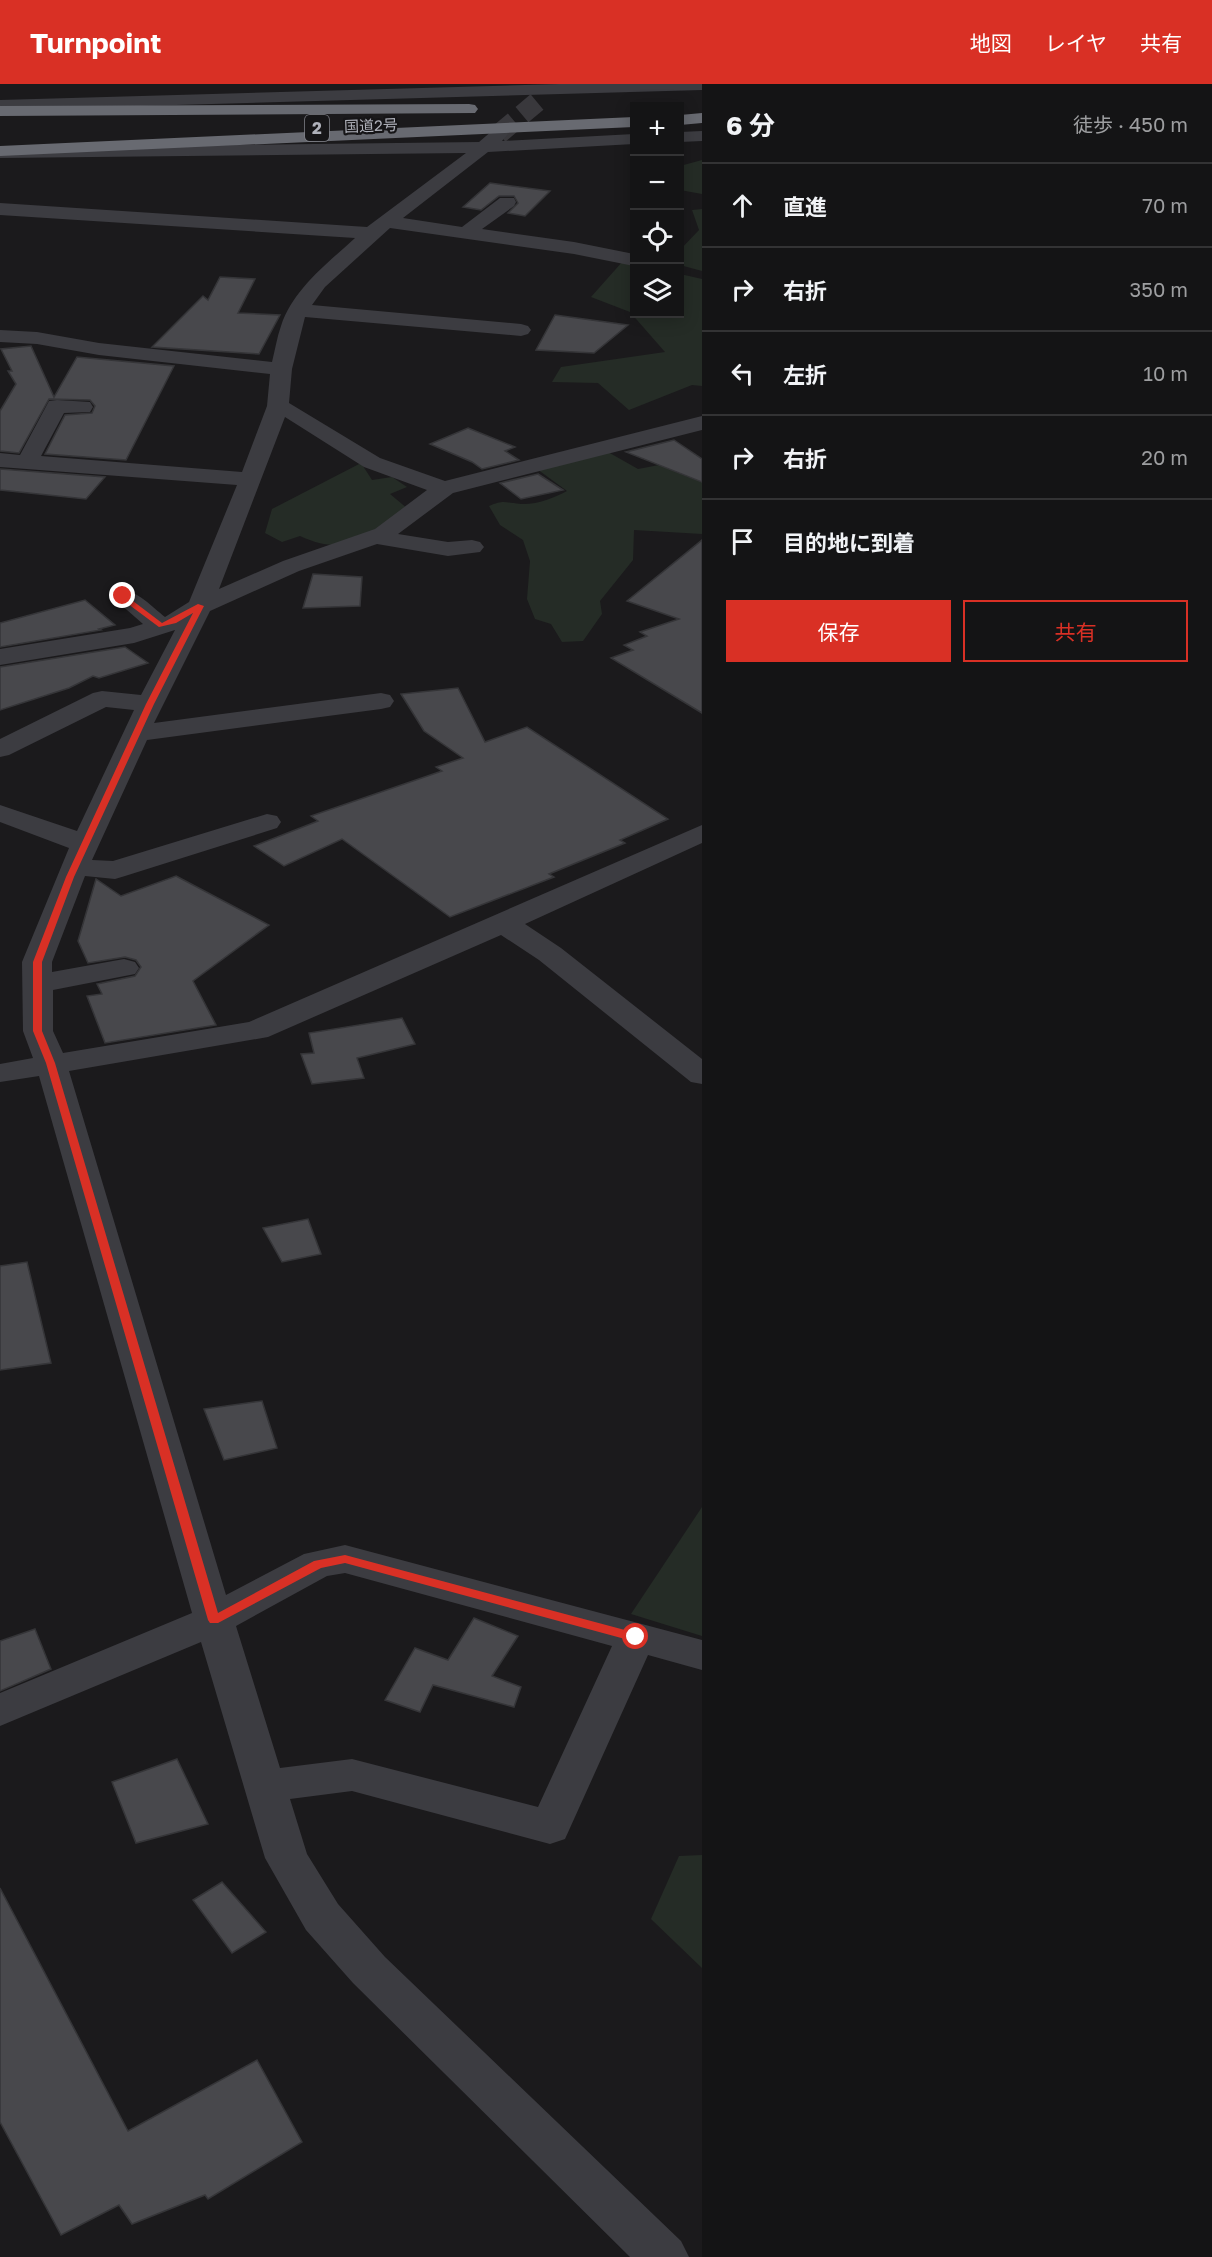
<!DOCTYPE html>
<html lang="ja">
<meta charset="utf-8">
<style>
:root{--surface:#141415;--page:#1d1d1e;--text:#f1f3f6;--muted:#9d9ea0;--line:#333334;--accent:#d93025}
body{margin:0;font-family:"Golos Text","Noto Sans JP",sans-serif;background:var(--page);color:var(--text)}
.controls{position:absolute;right:18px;top:18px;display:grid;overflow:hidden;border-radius:0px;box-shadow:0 3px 15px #0003}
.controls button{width:54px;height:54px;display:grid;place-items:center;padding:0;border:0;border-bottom:2px solid var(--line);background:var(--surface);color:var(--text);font:30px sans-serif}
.stop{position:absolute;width:18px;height:18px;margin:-14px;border:4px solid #d93025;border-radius:50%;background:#fff}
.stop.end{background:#d93025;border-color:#fff;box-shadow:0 2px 6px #0008}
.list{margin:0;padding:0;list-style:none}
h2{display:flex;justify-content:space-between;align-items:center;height:78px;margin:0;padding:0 24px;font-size:26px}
h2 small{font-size:20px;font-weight:400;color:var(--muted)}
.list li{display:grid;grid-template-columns:39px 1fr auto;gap:18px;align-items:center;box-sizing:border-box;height:84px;padding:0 24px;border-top:2px solid var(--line)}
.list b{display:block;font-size:22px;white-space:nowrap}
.list em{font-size:20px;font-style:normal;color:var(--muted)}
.actions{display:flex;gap:12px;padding:18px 24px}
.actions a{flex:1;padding:14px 0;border:2px solid var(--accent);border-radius:0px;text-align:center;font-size:21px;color:var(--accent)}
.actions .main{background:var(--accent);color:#fff}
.icon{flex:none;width:33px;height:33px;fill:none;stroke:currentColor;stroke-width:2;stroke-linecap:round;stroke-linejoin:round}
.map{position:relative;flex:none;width:702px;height:2173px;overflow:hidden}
header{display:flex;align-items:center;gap:36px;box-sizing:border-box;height:84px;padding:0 30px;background:var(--accent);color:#fff}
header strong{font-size:28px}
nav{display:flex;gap:33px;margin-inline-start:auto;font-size:21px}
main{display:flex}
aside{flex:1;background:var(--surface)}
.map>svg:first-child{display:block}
.green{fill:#252c26}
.building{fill:#48484c;stroke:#353538;stroke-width:1.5}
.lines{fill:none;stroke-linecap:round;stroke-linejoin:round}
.minor-tunnel{stroke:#39383c;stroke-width:20;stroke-dasharray:20 10;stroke-linecap:butt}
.minor{fill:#3c3c41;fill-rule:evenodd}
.highway{fill:#686a71;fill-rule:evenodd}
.route{fill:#d93025}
.labels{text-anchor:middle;stroke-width:4.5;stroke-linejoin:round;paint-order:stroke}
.far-street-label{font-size:15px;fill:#afb1ba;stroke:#161517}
.shield{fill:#161517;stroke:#818289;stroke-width:1.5}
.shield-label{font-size:16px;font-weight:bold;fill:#afb1ba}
</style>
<header>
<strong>Turnpoint</strong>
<nav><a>地図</a><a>レイヤ</a><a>共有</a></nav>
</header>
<main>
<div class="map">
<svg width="702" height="2173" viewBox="0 0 702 2173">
<rect width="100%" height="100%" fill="#1b1a1c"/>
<!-- green -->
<g class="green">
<polygon points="702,76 702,110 680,106 680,82"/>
<polygon points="702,125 702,187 680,181 680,166 699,146 692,126"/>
<polygon points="623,177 634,180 634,230 680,230 680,190 702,195 702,302 692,301 629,326 598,299 552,298 561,283 665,268 630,228 591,213"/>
<path d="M608 368 638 385 659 381 691 394 702 391V450L634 446 633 476 600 517 602 530 583 557 562 558 551 540 535 535 527 515 530 477 523 456 500 441 489 422C505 415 505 419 521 420 536 421 554 414 567 407L537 385Z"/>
<path d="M361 379 372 396 392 393 407 403 390 410 408 425C373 455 345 473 300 452L282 458 265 449 272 425Z"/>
<polygon points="702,1423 702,1552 631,1530"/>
<polygon points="702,1771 702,1884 651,1835 679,1772"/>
</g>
<!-- building -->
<g class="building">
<polygon points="490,99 550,107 525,132 508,129 518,119 514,112 499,112 481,126 463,123"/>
<polygon points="220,193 255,195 238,229 280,231 259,270 152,263 203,212 208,216"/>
<polygon points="555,231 628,241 594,269 536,266"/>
<polygon points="31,262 54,313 77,273 174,282 126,376 45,370 65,331 92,329 95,322 90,316 49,315 19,369 0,367 0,327 16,300 8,287 12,287 1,265"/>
<polygon points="468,344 515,363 505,367 519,376 482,385 472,378 430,360"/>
<polygon points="674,356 702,375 702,398 626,368"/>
<polygon points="0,385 105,393 86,415 0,406"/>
<polygon points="538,390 563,406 521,415 500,399"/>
<polygon points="702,456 702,629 611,574 633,566 624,561 647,552 640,548 679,535 627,517"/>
<polygon points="313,490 362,493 360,522 303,524"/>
<polygon points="85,516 115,541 99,545 101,546 0,563 0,539"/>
<polygon points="125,563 148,579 99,594 93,592 69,604 0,626 0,583"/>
<polygon points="458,604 485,658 527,643 668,735 620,756 625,759 549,790 554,793 450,833 342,755 284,782 254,762 318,737 311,732 442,687 436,683 463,674 424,647 401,610"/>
<polygon points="176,792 269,841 193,897 216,941 105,959 87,912 102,910 97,900 135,892 141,883 136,876 125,873 88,879 78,857 96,795 121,812"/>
<polygon points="402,934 415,960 357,974 364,994 312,1000 301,970 314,969 309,949"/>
<polygon points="308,1135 321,1170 282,1178 263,1144"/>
<polygon points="27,1178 51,1279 0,1286 0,1182"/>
<polygon points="262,1317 277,1364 224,1376 204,1325"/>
<polygon points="474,1534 518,1552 492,1592 521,1603 514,1623 433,1601 420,1628 385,1616 415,1564 448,1576"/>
<polygon points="35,1545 51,1585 0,1607 0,1557"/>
<polygon points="177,1675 208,1740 136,1759 112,1698"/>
<polygon points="222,1798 266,1848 232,1869 193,1816"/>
<polygon points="0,1804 128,2047 257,1976 302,2058 208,2115 205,2111 132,2140 119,2121 61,2151 0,2038"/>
</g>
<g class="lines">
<!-- minor-tunnel -->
<polyline class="minor-tunnel" points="499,50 537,18"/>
<!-- minor -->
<g class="minor">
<polygon points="559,0 702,0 702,6 0,26 0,16"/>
<path d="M499 45 505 46 508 50 502 57 634 50V60L488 68 403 134 462 143 500 114H514L516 118 514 122 482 145 574 158 634 170V182L574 170 390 144 325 203 312 221 521 240 528 242 531 246 528 250 521 252 305 233 292 285 289 319 380 374 445 397 702 332V346L453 409 398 450 448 458 472 456 480 458 484 463 480 468 448 472 377 460 299 487 210 527 154 639 381 609 390 611 394 617 390 623 381 625 147 656 92 776 113 777 267 730 277 732 281 738 277 744 125 792 115 795 85 792 52 878V888L124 875 135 878 139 884 135 890 53 906V947L63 969 249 938 702 741V759L525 840 561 864 702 975V1000L691 998 539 876 501 851 268 953 69 987 226 1511 304 1470 345 1461 702 1556V1586L648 1571 565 1755 550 1760 352 1707 290 1715 307 1770 338 1820 385 1873 681 2157 689 2173H630L353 1899 306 1846 265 1774 201 1558 0 1642V1609L192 1529 39 992 0 998V980L33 974 23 947 22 878 69 764 0 738V721L77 747 134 626 106 623 9 671 0 673V655L93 609 102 607 141 611 175 546 134 559 0 581V565L130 544 143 540 111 512 114 507C134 502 150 521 165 533L189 518 237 401 0 383V369L20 371 49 317 57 316 90 318 93 323 90 328 64 329 41 372 242 388 267 322 270 290 99 271 37 260 0 258V246L37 248 99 259 272 278C275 266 277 253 281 242 293 205 328 179 355 154L0 131V119L367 143 466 69 0 74V64L479 58 493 46ZM285 333 364 383 427 406 375 445 283 477 219 505ZM345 1489 612 1562 538 1723 352 1675 280 1684 236 1542 327 1492Z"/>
<polygon points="702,47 702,57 680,58 680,48"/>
</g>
<!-- highway -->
<g class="highway">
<polygon points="469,20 475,21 478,25 475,29 0,32 0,22"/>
<polygon points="702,29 702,39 680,41 680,31"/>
<polygon points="634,33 634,43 0,72 0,62"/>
</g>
</g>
<!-- route -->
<polygon class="route" points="120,511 125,511 162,539 198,520 204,522 154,620 74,793 42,878 42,947 55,979 218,1529 314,1477 345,1471 636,1549 640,1550 640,1556 636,1558 345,1479 321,1484 218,1539 210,1539 208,1536 46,979 33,947 33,878 66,793 146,620 193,529 176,539 159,543 120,514"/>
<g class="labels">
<!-- far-street labels -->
<g class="far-street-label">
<text transform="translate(371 42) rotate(-2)" y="5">国道2号</text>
</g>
<!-- shield labels -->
<rect class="shield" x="305" y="31" width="24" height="26" rx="4.5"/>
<g class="shield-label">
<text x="317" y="50">2</text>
</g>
</g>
</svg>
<div class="controls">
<button>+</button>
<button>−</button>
<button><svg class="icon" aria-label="locate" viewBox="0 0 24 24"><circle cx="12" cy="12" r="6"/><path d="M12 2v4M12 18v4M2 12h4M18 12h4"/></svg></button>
<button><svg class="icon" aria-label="layers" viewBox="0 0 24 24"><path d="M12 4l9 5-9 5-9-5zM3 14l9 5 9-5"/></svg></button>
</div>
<div class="stop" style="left:636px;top:1553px"></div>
<div class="stop end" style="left:123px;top:512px"></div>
</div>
<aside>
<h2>6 分<small>徒歩 · 450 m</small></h2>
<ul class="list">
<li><svg class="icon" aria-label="ahead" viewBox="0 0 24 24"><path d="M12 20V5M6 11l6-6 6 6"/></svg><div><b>直進</b></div><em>70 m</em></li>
<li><svg class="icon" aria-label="right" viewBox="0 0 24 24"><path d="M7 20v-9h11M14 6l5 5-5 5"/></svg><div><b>右折</b></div><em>350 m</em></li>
<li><svg class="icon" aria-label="left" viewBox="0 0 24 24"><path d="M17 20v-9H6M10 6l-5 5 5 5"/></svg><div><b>左折</b></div><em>10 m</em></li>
<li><svg class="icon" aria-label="right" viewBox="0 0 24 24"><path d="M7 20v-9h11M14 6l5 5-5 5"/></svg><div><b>右折</b></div><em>20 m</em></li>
<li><svg class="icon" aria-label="arrive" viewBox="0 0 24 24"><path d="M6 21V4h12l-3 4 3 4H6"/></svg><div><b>目的地に到着</b></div></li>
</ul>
<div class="actions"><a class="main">保存</a><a>共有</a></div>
</aside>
</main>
